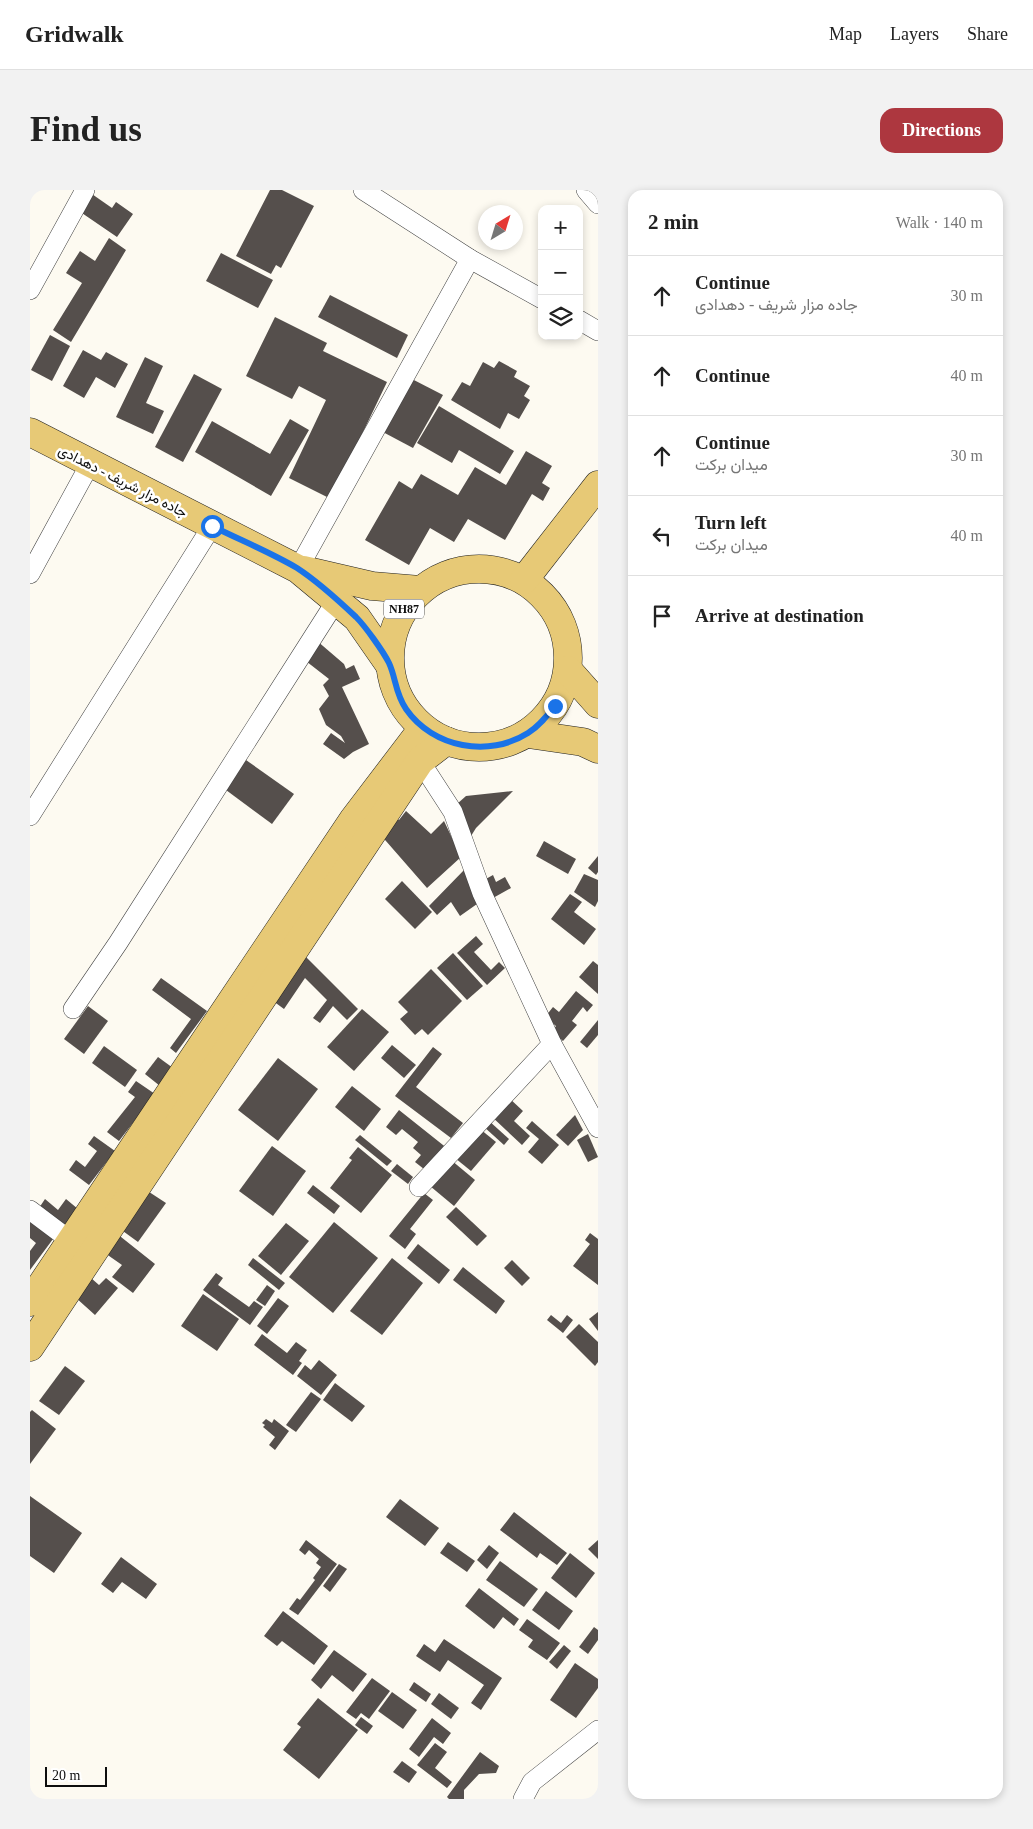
<!DOCTYPE html>
<meta charset="utf-8">
<style>
:root{--surface:#fff;--page:#f2f2f2;--text:#222;--muted:#767676;--line:#e0e0e0;--accent:#ad373f}
body{margin:0;font-family:"Times New Roman",Vazirmatn,serif;background:var(--page);color:var(--text)}
.controls{position:absolute;right:15px;top:15px;display:grid;overflow:hidden;border-radius:10px;box-shadow:0 2px 8px #0003}
.controls button{width:45px;height:45px;display:grid;place-items:center;padding:0;border:0;border-bottom:1px solid var(--line);background:var(--surface);color:var(--text);font:25px sans-serif}
.compass{position:absolute;left:448px;top:15px;width:45px;height:45px;border-radius:50%;background:var(--surface);box-shadow:0 2px 8px #0003;rotate:38deg}
.scale{position:absolute;left:15px;bottom:12px;width:62px;box-sizing:border-box;padding-left:5px;border:2px solid #0e0e0e;border-top:0;font-size:14px;line-height:18px;white-space:nowrap;color:#0e0e0e;-webkit-text-stroke:4px #fff;paint-order:stroke}
.stop{position:absolute;width:15px;height:15px;margin:-11px;border:4px solid #1a73e8;border-radius:50%;background:#fff}
.stop.end{background:#1a73e8;border-color:#fff;box-shadow:0 1px 5px #0008}
.list{margin:0;padding:0;list-style:none}
h2{display:flex;justify-content:space-between;align-items:center;height:65px;margin:0;padding:0 20px;font-size:21px}
h2 small{font-size:16px;font-weight:400;color:var(--muted)}
.list li{display:grid;grid-template-columns:32px 1fr auto;gap:15px;align-items:center;box-sizing:border-box;height:80px;padding:0 20px;border-top:1px solid var(--line)}
.list b{display:block;font-size:19px;white-space:nowrap}
.list p{margin:0;font-size:16px;white-space:nowrap;color:var(--muted)}
.list em{font-size:16px;font-style:normal;color:var(--muted)}
.icon{flex:none;width:28px;height:28px;fill:none;stroke:currentColor;stroke-width:2;stroke-linecap:round;stroke-linejoin:round}
.map{position:relative;flex:none;width:568px;height:1609px;overflow:hidden;border-radius:15px}
header{display:flex;align-items:center;gap:30px;box-sizing:border-box;height:70px;padding:0 25px;background:var(--surface);border-bottom:1px solid var(--line)}
header strong{font-size:24px}
nav{display:flex;gap:28px;margin-inline-start:auto;font-size:18px}
.intro{display:flex;align-items:center;justify-content:space-between;box-sizing:border-box;height:120px;padding:0 30px}
h1{margin:0;font-size:35px}
.button{padding:12px 22px;border-radius:15px;background:var(--accent);color:#fff;font-size:18px;font-weight:700}
main{display:flex;gap:30px;padding:0 30px}
aside{flex:1;background:var(--surface);border-radius:15px;box-shadow:0 2px 8px #0003}
.map>svg:first-child{display:block}
.building{fill:#554f4c}
.lines{fill:none;stroke-linecap:round;stroke-linejoin:round}
.street-casing{stroke:#414141;stroke-width:20}
.primary-casing{stroke:#1f1f1f;stroke-width:29}
.street{stroke:#fff;stroke-width:19}
.primary{stroke:#e7c976;stroke-width:28}
.route{stroke:#1a73e8;stroke-width:6}
.labels{text-anchor:middle;stroke-width:5;stroke-linejoin:round;paint-order:stroke}
.shield{fill:#fff;stroke:#565656;stroke-width:1}
.shield-label{font-size:12px;font-weight:bold;fill:#0e0e0e}
.street-label{font-size:14px;fill:#0e0e0e;stroke:#fff}
</style>
<header>
<strong>Gridwalk</strong>
<nav><a>Map</a><a>Layers</a><a>Share</a></nav>
</header>
<div class="intro"><h1>Find us</h1><a class="button">Directions</a></div>
<main>
<div class="map">
<svg width="568" height="1609" viewBox="0 0 568 1609">
<rect width="100%" height="100%" fill="#fdfaf1"/>
<!-- building -->
<g class="building">
<polygon points="240,0 252,0 284,16 251,78 246,75 241,84 206,66"/>
<polygon points="59,2 82,18 86,12 103,24 87,47 46,19"/>
<polygon points="79,48 96,60 41,152 23,140 52,93 36,83 50,61 65,71"/>
<polygon points="191,63 243,90 228,118 176,91"/>
<polygon points="300,105 378,145 367,168 288,127"/>
<polygon points="245,127 297,153 293,161 357,192 301,309 259,288 296,210 269,196 262,209 216,186"/>
<polygon points="20,145 40,156 22,191 1,180"/>
<polygon points="53,160 71,170 76,162 98,174 85,198 66,187 54,208 33,196"/>
<polygon points="115,167 133,176 116,213 134,221 123,244 86,227"/>
<polygon points="469,171 487,181 484,187 500,196 494,206 500,210 489,229 478,223 470,239 421,210 432,192 440,196 453,172 464,178"/>
<polygon points="164,184 192,199 153,272 125,257"/>
<polygon points="380,188 413,205 383,258 351,241"/>
<polygon points="409,216 484,261 470,284 429,260 422,273 387,253"/>
<polygon points="260,229 279,240 241,306 165,262 182,231 240,264"/>
<polygon points="496,261 522,276 512,293 520,298 513,311 502,304 475,350 438,329 424,352 400,338 379,375 335,350 369,291 382,299 391,284 428,305 445,277 476,295"/>
<polygon points="286,450 314,474 316,479 324,475 330,489 312,497 339,554 323,562 314,569 293,554 301,543 315,553 311,546 296,535 289,519 299,506 293,495 299,489 272,468"/>
<polygon points="216,570 264,604 242,634 196,600"/>
<polygon points="483,601 446,638 441,646 427,614 436,606"/>
<polygon points="376,621 401,644 414,631 431,667 397,698 349,643 362,626 369,630"/>
<polygon points="514,651 546,669 538,684 506,666"/>
<polygon points="568,666 568,682 566,685 558,678"/>
<polygon points="435,679 447,714 430,726 421,712 407,725 399,716"/>
<polygon points="554,684 568,690 568,711 565,717 544,702"/>
<polygon points="463,685 466,692 475,687 481,698 463,708 454,690"/>
<polygon points="372,691 402,722 385,739 355,709"/>
<polygon points="540,704 552,712 544,722 566,739 554,755 521,729"/>
<polygon points="446,746 453,754 444,762 461,780 469,772 475,778 457,795 427,763"/>
<polygon points="271,762 328,819 317,830 303,816 290,833 283,828 297,810 275,788 254,819 239,808"/>
<polygon points="423,763 453,796 437,810 407,778"/>
<polygon points="563,771 568,775 568,804 549,787"/>
<polygon points="401,779 432,811 398,845 392,839 385,845 370,829 378,822 368,812"/>
<polygon points="131,788 177,821 146,863 140,858 161,829 122,800"/>
<polygon points="546,801 563,815 557,822 553,817 542,831 547,835 533,851 522,842 526,836 515,827 523,817 529,822"/>
<polygon points="58,816 78,831 54,864 34,849"/>
<polygon points="332,819 359,842 324,881 297,857"/>
<polygon points="568,830 568,845 557,858 550,852"/>
<polygon points="362,855 386,875 374,888 351,868"/>
<polygon points="74,856 107,880 95,897 62,873"/>
<polygon points="403,857 412,864 386,897 433,933 421,948 365,906"/>
<polygon points="128,867 143,878 130,896 115,884"/>
<polygon points="248,868 288,899 248,951 208,920"/>
<polygon points="106,891 125,904 89,951 77,942 105,907 98,902"/>
<polygon points="322,896 351,919 334,941 305,917"/>
<polygon points="477,906 493,921 484,931 500,946 492,955 460,925"/>
<polygon points="369,920 418,959 399,983 385,972 391,965 383,958 388,952 372,939 366,945 356,937"/>
<polygon points="545,925 553,940 538,956 526,945"/>
<polygon points="458,930 479,949 474,955 453,936"/>
<polygon points="502,931 529,955 512,974 498,962 509,949 496,938"/>
<polygon points="450,939 466,952 441,981 425,968"/>
<polygon points="558,944 568,967 558,972 547,950"/>
<polygon points="330,945 362,971 357,976 325,950"/>
<polygon points="64,946 85,961 59,995 39,980 46,970 55,977 67,961 58,954"/>
<polygon points="242,956 276,981 243,1026 209,1001"/>
<polygon points="328,957 362,985 331,1023 300,998 322,970 319,968"/>
<polygon points="421,970 445,990 424,1016 400,996"/>
<polygon points="367,974 383,987 378,994 361,981"/>
<polygon points="283,995 310,1016 304,1024 277,1003"/>
<polygon points="113,998 136,1013 108,1052 86,1036"/>
<polygon points="394,1003 403,1010 380,1039 386,1044 375,1059 359,1046"/>
<polygon points="15,1009 28,1020 36,1009 48,1019 33,1037 9,1018"/>
<polygon points="426,1017 457,1046 447,1056 416,1027"/>
<polygon points="0,1031 23,1049 0,1080 0,1061 6,1053 0,1048"/>
<polygon points="304,1032 348,1068 303,1123 259,1087"/>
<polygon points="256,1033 279,1051 251,1085 228,1066"/>
<polygon points="86,1043 125,1074 103,1103 82,1087 92,1075 72,1061"/>
<polygon points="560,1043 568,1049 568,1095 543,1076 560,1054 555,1050"/>
<polygon points="388,1054 420,1080 409,1094 377,1068"/>
<polygon points="223,1068 255,1093 249,1100 218,1075"/>
<polygon points="362,1068 393,1093 352,1145 320,1121"/>
<polygon points="482,1070 500,1088 492,1096 474,1078"/>
<polygon points="433,1077 475,1111 466,1124 423,1090"/>
<polygon points="186,1083 193,1088 188,1095 219,1117 224,1111 233,1117 220,1135 173,1100"/>
<polygon points="61,1088 69,1095 76,1088 88,1098 65,1125 45,1107"/>
<polygon points="237,1095 245,1101 235,1116 226,1110"/>
<polygon points="173,1104 209,1129 187,1161 151,1136"/>
<polygon points="248,1108 259,1116 237,1144 227,1136"/>
<polygon points="568,1122 568,1141 559,1129"/>
<polygon points="521,1125 531,1133 537,1125 543,1130 533,1143 517,1130"/>
<polygon points="549,1134 568,1152 568,1172 565,1176 536,1147"/>
<polygon points="232,1144 257,1163 266,1152 277,1160 269,1171 272,1173 263,1185 224,1155"/>
<polygon points="289,1170 307,1185 291,1205 267,1186 275,1175 281,1180"/>
<polygon points="35,1176 55,1191 29,1225 9,1211"/>
<polygon points="305,1193 335,1216 322,1232 293,1210"/>
<polygon points="281,1202 291,1209 266,1242 256,1235"/>
<polygon points="2,1220 26,1239 0,1274 0,1222"/>
<polygon points="236,1229 242,1233 244,1229 259,1241 245,1260 239,1255 245,1247 233,1237 235,1235 232,1233"/>
<polygon points="0,1306 52,1343 24,1383 0,1366"/>
<polygon points="370,1309 409,1338 395,1356 356,1327"/>
<polygon points="484,1322 537,1363 527,1375 510,1363 507,1368 470,1340"/>
<polygon points="276,1350 307,1374 268,1425 259,1419 267,1408 270,1410 285,1390 283,1388 291,1377 286,1373 289,1369 279,1360 275,1365 269,1360"/>
<polygon points="568,1350 568,1369 558,1359"/>
<polygon points="418,1352 445,1371 437,1382 410,1363"/>
<polygon points="459,1355 469,1363 457,1379 447,1370"/>
<polygon points="540,1363 565,1383 546,1408 521,1388"/>
<polygon points="91,1367 127,1394 116,1409 92,1392 83,1403 71,1394"/>
<polygon points="470,1371 508,1399 494,1417 456,1390"/>
<polygon points="309,1374 317,1379 300,1402 293,1396"/>
<polygon points="449,1398 489,1429 484,1436 473,1427 464,1439 435,1416"/>
<polygon points="516,1401 543,1421 529,1440 502,1420"/>
<polygon points="253,1421 298,1456 284,1475 252,1451 247,1456 234,1446"/>
<polygon points="497,1429 530,1453 517,1470 498,1457 503,1450 489,1440"/>
<polygon points="564,1437 568,1440 568,1450 558,1464 549,1457"/>
<polygon points="414,1449 472,1488 451,1520 441,1513 454,1495 418,1470 410,1482 386,1466 394,1454 405,1462"/>
<polygon points="534,1455 541,1461 527,1479 519,1472"/>
<polygon points="304,1460 337,1484 323,1502 302,1485 291,1499 281,1490"/>
<polygon points="545,1473 568,1489 568,1498 546,1528 520,1510"/>
<polygon points="342,1488 360,1501 339,1529 331,1523 326,1529 316,1522"/>
<polygon points="384,1492 401,1504 396,1512 379,1500"/>
<polygon points="362,1502 387,1520 373,1539 348,1521"/>
<polygon points="409,1503 429,1518 421,1529 401,1514"/>
<polygon points="288,1508 328,1540 289,1589 253,1560 271,1537 267,1534"/>
<polygon points="331,1527 343,1536 337,1544 325,1535"/>
<polygon points="402,1528 421,1543 413,1554 404,1547 389,1567 379,1559"/>
<polygon points="405,1553 417,1562 405,1578 422,1592 417,1598 387,1575"/>
<polygon points="450,1562 469,1576 466,1583 449,1584 434,1600 434,1609 419,1609 417,1607"/>
<polygon points="372,1571 387,1582 379,1593 363,1582"/>
</g>
<g class="lines">
<defs>
<g id="street">
<polyline points="333,0 440,69 512,109"/>
<polyline points="556,0 568,14"/>
<polyline points="0,100 55,0"/>
<polyline points="549,130 568,141"/>
<polyline points="268,379 440,69"/>
<polyline points="0,384 60,274"/>
<polyline points="390,571 423,622 452,703 522,854 568,938"/>
<polyline points="0,626 182,336"/>
<polyline points="43,819 88,753 306,411"/>
<polyline points="389,997 522,854"/>
<polyline points="0,1020 41,1051"/>
<polyline points="493,1609 502,1592 568,1540"/>
</g>
<g id="primary">
<polyline points="0,242 268,379 327,428 359,474"/>
<circle cx="449" cy="468" r="89"/>
<polyline points="273,380 342,396 390,400"/>
<polyline points="494,390 568,295"/>
<polyline points="538,480 568,514"/>
<polyline points="498,544 553,552 568,559"/>
<polyline points="0,1112 323,630 393,538"/>
<polyline points="0,1157 390,571 416,551"/>
</g>
</defs>
<!-- street casing -->
<use href="#street" class="street-casing"/>
<!-- primary casing -->
<use href="#primary" class="primary-casing"/>
<!-- street -->
<use href="#street" class="street"/>
<!-- primary -->
<use href="#primary" class="primary"/>
</g>
<g class="lines">
<!-- route -->
<path class="route" d="M182 336C210 350 240 362 267 378 287 391 308 410 326 427 335 436 353 461 359 473 366 488 365 503 376 519 403 558 459 568 498 543 509 536 517 526 525 516"/>
</g>
<g class="labels">
<!-- shield labels -->
<rect class="shield" x="354" y="409.5" width="40" height="19" rx="4"/>
<g class="shield-label">
<text x="374" y="423">NH87</text>
</g>
<!-- street labels -->
<g class="street-label">
<text transform="translate(93 291) rotate(27)" y="5">جاده مزار شریف - دهدادی</text>
</g>
</g>
</svg>
<div class="controls">
<button>+</button>
<button>−</button>
<button><svg class="icon" aria-label="layers" viewBox="0 0 24 24"><path d="M12 4l9 5-9 5-9-5zM3 14l9 5 9-5"/></svg></button>
</div>
<svg class="compass" viewBox="-18 -18 36 36"><path d="M0-13l5 13h-10z" fill="#e53935"/><path d="M0 13l5-13h-10z" fill="#767676"/></svg>
<div class="scale">20 m</div>
<div class="stop" style="left:182px;top:336px"></div>
<div class="stop end" style="left:525px;top:516px"></div>
</div>
<aside>
<h2>2 min<small>Walk · 140 m</small></h2>
<ul class="list">
<li><svg class="icon" aria-label="ahead" viewBox="0 0 24 24"><path d="M12 20V5M6 11l6-6 6 6"/></svg><div><b>Continue</b><p>جاده مزار شریف - دهدادی</p></div><em>30 m</em></li>
<li><svg class="icon" aria-label="ahead" viewBox="0 0 24 24"><path d="M12 20V5M6 11l6-6 6 6"/></svg><div><b>Continue</b></div><em>40 m</em></li>
<li><svg class="icon" aria-label="ahead" viewBox="0 0 24 24"><path d="M12 20V5M6 11l6-6 6 6"/></svg><div><b>Continue</b><p>میدان برکت</p></div><em>30 m</em></li>
<li><svg class="icon" aria-label="left" viewBox="0 0 24 24"><path d="M17 20v-9H6M10 6l-5 5 5 5"/></svg><div><b>Turn left</b><p>میدان برکت</p></div><em>40 m</em></li>
<li><svg class="icon" aria-label="arrive" viewBox="0 0 24 24"><path d="M6 21V4h12l-3 4 3 4H6"/></svg><div><b>Arrive at destination</b></div></li>
</ul>
</aside>
</main>
